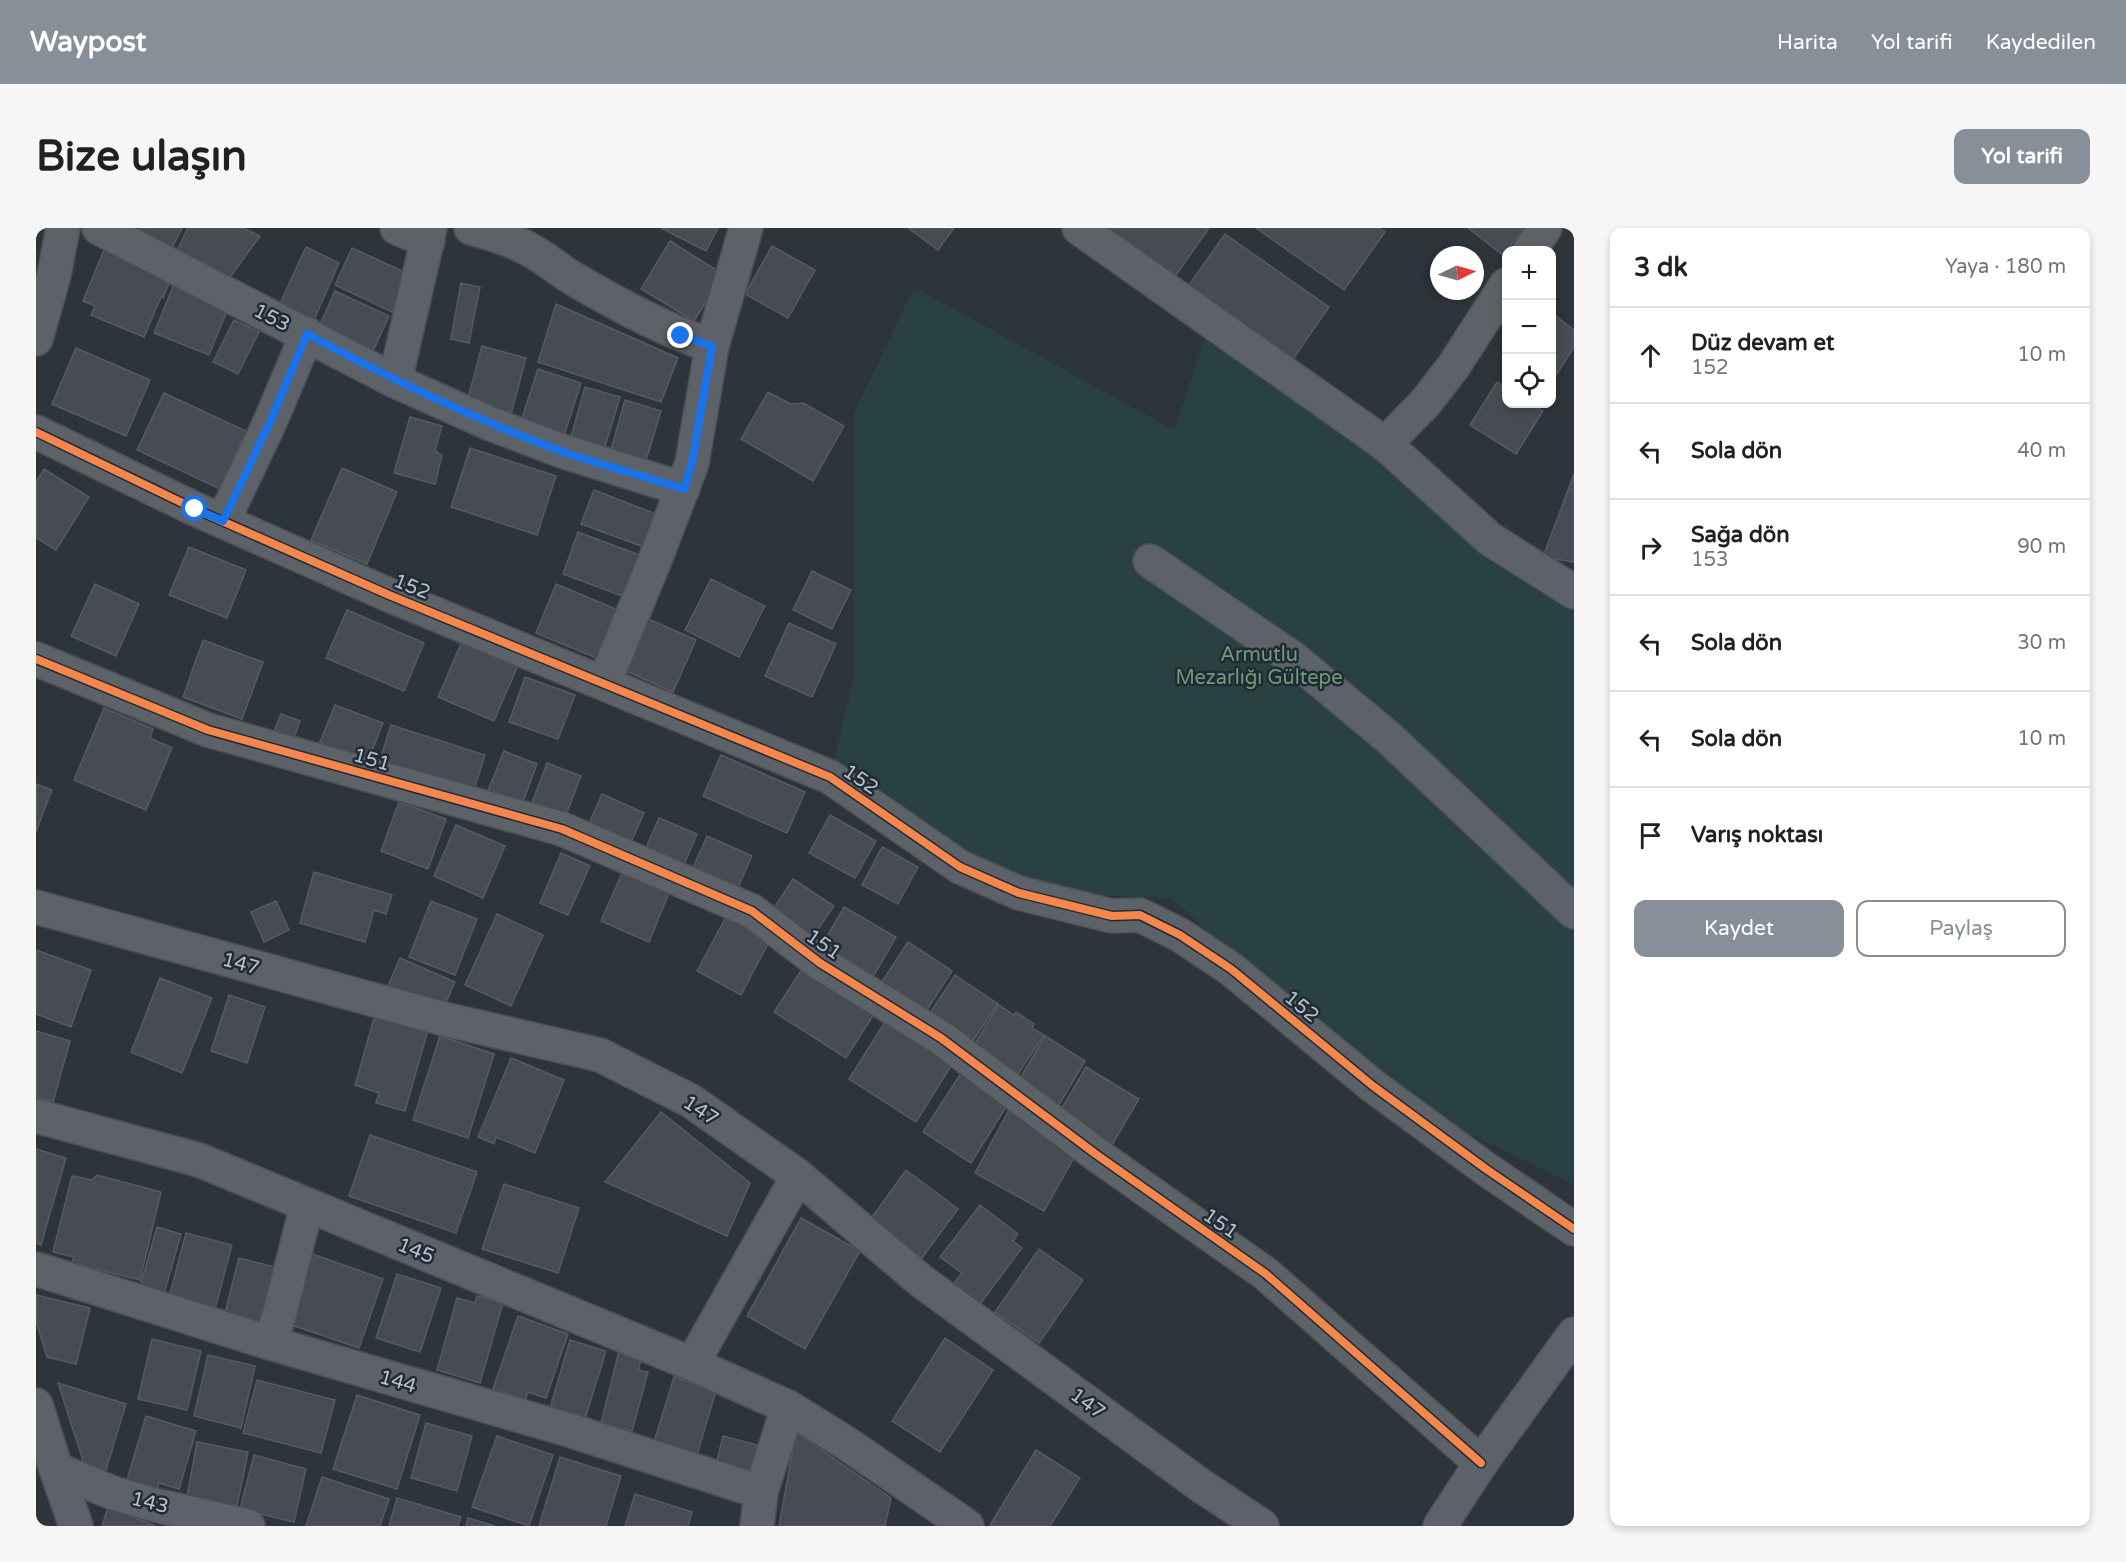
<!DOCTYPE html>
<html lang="tr">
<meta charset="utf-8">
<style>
:root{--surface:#fff;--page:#f6f6f6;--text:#202124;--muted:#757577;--line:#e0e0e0;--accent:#879098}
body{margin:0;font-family:"Varela Round",sans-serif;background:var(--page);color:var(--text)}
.controls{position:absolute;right:18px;top:18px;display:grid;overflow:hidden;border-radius:12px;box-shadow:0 3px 9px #0003}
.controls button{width:54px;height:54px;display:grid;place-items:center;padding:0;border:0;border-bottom:2px solid var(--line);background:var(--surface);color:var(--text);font:30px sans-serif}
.compass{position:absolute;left:1394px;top:18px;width:54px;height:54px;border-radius:50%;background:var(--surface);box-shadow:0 3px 9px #0003;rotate:85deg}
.stop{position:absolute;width:18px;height:18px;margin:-14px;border:4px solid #1a73e8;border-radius:50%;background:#fff}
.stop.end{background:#1a73e8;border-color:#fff;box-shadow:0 2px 6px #0008}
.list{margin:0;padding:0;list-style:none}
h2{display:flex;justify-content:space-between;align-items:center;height:78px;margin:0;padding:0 24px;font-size:26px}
h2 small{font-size:20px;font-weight:400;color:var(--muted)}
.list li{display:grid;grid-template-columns:39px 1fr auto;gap:18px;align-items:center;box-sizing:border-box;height:96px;padding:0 24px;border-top:2px solid var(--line)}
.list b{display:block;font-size:22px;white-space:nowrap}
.list p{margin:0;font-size:20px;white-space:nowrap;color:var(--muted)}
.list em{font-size:20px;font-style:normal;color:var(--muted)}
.actions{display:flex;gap:12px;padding:18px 24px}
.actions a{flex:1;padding:14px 0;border:2px solid var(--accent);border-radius:12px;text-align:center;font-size:21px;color:var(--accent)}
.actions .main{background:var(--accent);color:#fff}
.icon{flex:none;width:33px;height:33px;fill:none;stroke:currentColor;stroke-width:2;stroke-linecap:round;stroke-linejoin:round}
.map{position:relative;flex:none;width:1538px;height:1298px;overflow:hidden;border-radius:12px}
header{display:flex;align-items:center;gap:36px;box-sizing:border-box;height:84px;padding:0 30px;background:var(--accent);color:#fff}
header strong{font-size:28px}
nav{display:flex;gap:33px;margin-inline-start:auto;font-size:21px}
.intro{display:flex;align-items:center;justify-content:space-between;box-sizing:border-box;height:144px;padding:0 36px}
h1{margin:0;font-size:42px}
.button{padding:15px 27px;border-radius:12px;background:var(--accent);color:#fff;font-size:21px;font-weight:700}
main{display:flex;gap:36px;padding:0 36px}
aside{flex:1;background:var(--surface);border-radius:12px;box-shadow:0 3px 9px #0003}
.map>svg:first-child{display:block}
.green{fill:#2a4141}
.building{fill:#464c51;stroke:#555c61;stroke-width:1.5}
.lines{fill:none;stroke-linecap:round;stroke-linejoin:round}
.minor-casing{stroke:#4b5054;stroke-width:36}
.tertiary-casing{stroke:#4b5054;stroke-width:36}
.minor{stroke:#5d6268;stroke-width:33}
.tertiary{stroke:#5d6268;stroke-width:33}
.cycleway-casing{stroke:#202b36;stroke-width:11}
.cycleway{stroke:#f5874c;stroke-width:8}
.route{stroke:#1a73e8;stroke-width:8}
.labels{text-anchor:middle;stroke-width:5;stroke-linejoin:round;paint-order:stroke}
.street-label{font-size:20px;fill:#b8c1ca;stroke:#202b36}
.park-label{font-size:20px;fill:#709b75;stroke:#202b36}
</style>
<header>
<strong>Waypost</strong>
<nav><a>Harita</a><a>Yol tarifi</a><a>Kaydedilen</a></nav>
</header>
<div class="intro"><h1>Bize ulaşın</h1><a class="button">Yol tarifi</a></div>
<main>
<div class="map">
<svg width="1538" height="1298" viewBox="0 0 1538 1298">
<rect width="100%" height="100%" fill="#2d343a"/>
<!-- green -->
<polygon class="green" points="878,59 1138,202 1175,94 1538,364 1538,957 1337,858 1136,670 983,665 794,549 818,450 818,185"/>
<!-- building -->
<g class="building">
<polygon points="97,0 146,0 133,26"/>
<polygon points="152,0 207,0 224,8 189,56 137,31"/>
<polygon points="625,0 682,0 670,23"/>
<polygon points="872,0 918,0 902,22"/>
<polygon points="1067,0 1173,0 1138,50"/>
<polygon points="1220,0 1343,0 1349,4 1308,62"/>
<polygon points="1432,0 1488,0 1467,27"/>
<polygon points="1189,6 1293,79 1253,137 1148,64"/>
<polygon points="634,13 687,46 658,93 605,61"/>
<polygon points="70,17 137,45 127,70 125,69 108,109 55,87 59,78 47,73"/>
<polygon points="736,18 779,42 752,90 709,66"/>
<polygon points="270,19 303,35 277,94 243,78"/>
<polygon points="316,20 373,46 356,84 299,57"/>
<polygon points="425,55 444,59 433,115 415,111"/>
<polygon points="138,56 193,78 173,127 118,105"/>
<polygon points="299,63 353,88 337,123 283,99"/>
<polygon points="520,76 642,130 625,174 502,134"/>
<polygon points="1516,85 1538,102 1538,119 1517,152"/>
<polygon points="198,92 223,104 202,146 177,134"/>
<polygon points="446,118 490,130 473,194 429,181"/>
<polygon points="40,120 114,152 90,208 16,176"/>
<polygon points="502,141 545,155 526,214 483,199"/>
<polygon points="1461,154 1470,160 1470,176 1495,176 1507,183 1480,226 1434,197"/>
<polygon points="549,159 584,169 568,222 534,212"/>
<polygon points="732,164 754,176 767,175 808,198 777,253 705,211"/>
<polygon points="128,165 210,203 184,261 101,222"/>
<polygon points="589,172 625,183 609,236 574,225"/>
<polygon points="374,189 406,198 399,223 406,227 399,256 358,245"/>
<polygon points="434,220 520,248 501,307 415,279"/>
<polygon points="306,240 361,264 331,336 275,312"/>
<polygon points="8,241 53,269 20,322 0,310 0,254"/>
<polygon points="1538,246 1538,331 1537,334 1507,329"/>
<polygon points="558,262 625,288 613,321 545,296"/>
<polygon points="542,304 609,329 594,371 527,346"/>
<polygon points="153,319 210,342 191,390 133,367"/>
<polygon points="776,343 815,362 796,401 757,382"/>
<polygon points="675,351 729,378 703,429 649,402"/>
<polygon points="59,356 103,376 80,428 35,408"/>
<polygon points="520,356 589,385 570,434 500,405"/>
<polygon points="311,382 388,415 368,463 290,430"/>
<polygon points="610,390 660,412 637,464 588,442"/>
<polygon points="753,395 800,416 776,469 729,448"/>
<polygon points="427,411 482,437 458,493 402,469"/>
<polygon points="167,412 227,434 206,491 147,469"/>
<polygon points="489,449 539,467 522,511 473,494"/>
<polygon points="299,477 347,495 330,538 282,519"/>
<polygon points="68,480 117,501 114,510 136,520 110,582 38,552"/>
<polygon points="245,486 264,493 256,516 236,508"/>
<polygon points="355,497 449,527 435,571 341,541"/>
<polygon points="468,523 501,536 485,579 451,565"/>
<polygon points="685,527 769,564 751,605 667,568"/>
<polygon points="511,535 545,548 530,587 496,574"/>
<polygon points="0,556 16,562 0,604"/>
<polygon points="566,566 608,585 592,621 550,602"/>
<polygon points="363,574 410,591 392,641 345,623"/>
<polygon points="794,587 840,613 819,650 773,625"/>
<polygon points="623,590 661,606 645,644 607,627"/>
<polygon points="420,597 469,618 447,670 398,648"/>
<polygon points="671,608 716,628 700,664 655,644"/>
<polygon points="846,619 882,639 862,676 826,657"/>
<polygon points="525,625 554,638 532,687 504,675"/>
<polygon points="278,644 356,667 350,686 338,682 329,714 264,695"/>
<polygon points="586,645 633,665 613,714 565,693"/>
<polygon points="757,651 798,678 774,713 734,686"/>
<polygon points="240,673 253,702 228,714 215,684"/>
<polygon points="395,673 441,691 419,747 373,729"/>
<polygon points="808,679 860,709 837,749 783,722"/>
<polygon points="461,686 507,707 475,778 429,757"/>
<polygon points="690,689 734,712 705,767 661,743"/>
<polygon points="872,714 916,743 889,785 845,755"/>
<polygon points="0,722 55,742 35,799 0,786"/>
<polygon points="364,730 419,754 404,788 349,765"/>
<polygon points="768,738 840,783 810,830 738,784"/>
<polygon points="919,747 962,776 934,817 892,788"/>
<polygon points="124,750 176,770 146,845 95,824"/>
<polygon points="193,767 229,779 211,835 175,823"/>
<polygon points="963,777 978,787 980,784 998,796 996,800 1008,807 980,849 936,820"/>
<polygon points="339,787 392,802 369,883 340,875 343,865 319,857"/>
<polygon points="850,792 917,835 880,894 813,851"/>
<polygon points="0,803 34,813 17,874 0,869"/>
<polygon points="404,808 458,826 432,910 377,892"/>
<polygon points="1009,808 1049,833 1020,882 980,857"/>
<polygon points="475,830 528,852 499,925 460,909 458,916 442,909"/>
<polygon points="1050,839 1103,871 1073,922 1020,890"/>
<polygon points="925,845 972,876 935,935 887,904"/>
<polygon points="974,880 1044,919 1008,983 939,945"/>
<polygon points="625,884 714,955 691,1008 569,954"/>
<polygon points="334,907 441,944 420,1005 313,968"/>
<polygon points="0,921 30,930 5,1017 0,1015"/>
<polygon points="870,942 922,981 886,1030 834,992"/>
<polygon points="61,947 125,964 104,1052 36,1035 38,1029 17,1024 36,948 56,952"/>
<polygon points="468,956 543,980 522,1045 446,1021"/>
<polygon points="944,977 982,1006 977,1013 986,1020 941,1080 914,1060 926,1045 904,1029"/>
<polygon points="765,990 824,1023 769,1121 711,1088"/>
<polygon points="121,999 145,1006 125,1076 101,1069"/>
<polygon points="150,1005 196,1017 178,1085 132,1073"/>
<polygon points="1003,1021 1047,1052 1003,1115 959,1084"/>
<polygon points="271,1024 347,1051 323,1120 247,1094"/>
<polygon points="203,1030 246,1041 229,1108 186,1097"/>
<polygon points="361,1046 405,1060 384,1124 340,1110"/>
<polygon points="0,1067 54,1080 40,1136 11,1129 0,1093"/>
<polygon points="441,1068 467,1075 444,1155 401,1142 421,1070 439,1075"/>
<polygon points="482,1088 532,1106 510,1170 492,1164 489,1172 457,1161"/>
<polygon points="909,1110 957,1142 904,1224 856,1193"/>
<polygon points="116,1111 165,1123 151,1182 102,1171"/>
<polygon points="534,1112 570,1123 549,1191 514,1180"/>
<polygon points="583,1123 606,1129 602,1142 612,1144 596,1203 565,1195"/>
<polygon points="172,1127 219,1138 205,1200 158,1188"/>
<polygon points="638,1149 680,1163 661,1227 618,1214"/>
<polygon points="221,1152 299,1172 285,1225 207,1205"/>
<polygon points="22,1155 90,1176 67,1252 51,1245"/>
<polygon points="321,1167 384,1187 361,1261 297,1241"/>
<polygon points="110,1188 160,1203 143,1261 123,1255 121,1261 91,1252"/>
<polygon points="390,1195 436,1208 421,1263 375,1250"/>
<polygon points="760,1204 855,1270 849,1298 743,1298"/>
<polygon points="461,1208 517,1227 493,1298 436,1279"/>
<polygon points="687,1208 721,1217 712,1253 678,1245"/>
<polygon points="161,1214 212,1224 201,1278 151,1269"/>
<polygon points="1000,1222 1044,1250 1014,1298 956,1298 954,1297"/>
<polygon points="218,1227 270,1241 258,1294 204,1281"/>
<polygon points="524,1229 585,1248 570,1298 503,1298"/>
<polygon points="286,1249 353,1271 344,1298 270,1298"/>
<polygon points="599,1266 656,1284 652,1298 589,1298"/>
<polygon points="361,1270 425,1289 422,1298 353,1298"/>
<polygon points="72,1279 119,1298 66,1298"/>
<polygon points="432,1290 459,1298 430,1298"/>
</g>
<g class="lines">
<defs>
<g id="minor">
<polyline points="63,0 359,153 455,196 526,223 647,261"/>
<polyline points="361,0 392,13"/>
<path d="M435 0C456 6 477 12 496 23 511 31 524 43 538 51 582 77 628 102 676 118"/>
<polyline points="1043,0 1349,216 1454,311 1538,364"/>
<polyline points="1494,22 1509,0"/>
<polyline points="0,111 18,47 27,0"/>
<polyline points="359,153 394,0"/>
<polyline points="0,204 159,281 353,367 794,549 924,639 983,665 1076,688 1104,687 1144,707 1195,741 1337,858 1450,941 1538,1001"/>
<polyline points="1349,216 1390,174 1417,139 1470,57"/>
<polyline points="187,293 234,194 271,106"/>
<polyline points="1114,333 1258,431 1353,510 1538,684"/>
<polyline points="0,431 172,502 526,601 716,683 784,735 905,810 1061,927 1230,1046 1445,1235"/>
<polyline points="568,455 619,332 656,235 676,118 710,0"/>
<polyline points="0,679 408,791 564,827 655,873 762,948 884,1052 1164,1257 1226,1298"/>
<polyline points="0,888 163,932 656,1136 752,1179"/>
<polyline points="0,1041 234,1115 533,1202 725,1264"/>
<polyline points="234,1115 243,1088 271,977"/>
<polyline points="656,1136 762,948"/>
<polyline points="0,1177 20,1241 40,1298"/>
<polyline points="20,1241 77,1265 119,1277 212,1298"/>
<polyline points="721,1298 725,1264 752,1179 810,1215 931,1298"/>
</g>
<polyline id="tertiary" points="1404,1298 1445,1235 1538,1106"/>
</defs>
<!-- minor casing -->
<use href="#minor" class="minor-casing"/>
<!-- tertiary casing -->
<use href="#tertiary" class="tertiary-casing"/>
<!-- minor -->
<use href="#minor" class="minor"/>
<!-- tertiary -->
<use href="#tertiary" class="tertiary"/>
<defs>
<g id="cycleway">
<polyline points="0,204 159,281 353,367 794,549 924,639 983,665 1076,688 1104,687 1144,707 1195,741 1337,858 1450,941 1538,1001"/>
<polyline points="0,431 172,502 526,601 716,683 784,735 905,810 1061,927 1230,1046 1445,1235"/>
</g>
</defs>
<!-- cycleway casing -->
<use href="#cycleway" class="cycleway-casing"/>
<!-- cycleway -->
<use href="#cycleway" class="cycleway"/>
</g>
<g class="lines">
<!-- route -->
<path class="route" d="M159 281 187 293 234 194 271 106C353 150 437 191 525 223 565 237 607 248 648 261L656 235 676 118 645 108"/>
</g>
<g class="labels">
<!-- street labels -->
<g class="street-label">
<text transform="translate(236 89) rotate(27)" y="7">153</text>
<text transform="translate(376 358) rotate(22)" y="7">152</text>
<text transform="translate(336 531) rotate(16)" y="7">151</text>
<text transform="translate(825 551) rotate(34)" y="7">152</text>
<text transform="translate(788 716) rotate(35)" y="7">151</text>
<text transform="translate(205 735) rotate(15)" y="7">147</text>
<text transform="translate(1266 778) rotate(39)" y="7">152</text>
<text transform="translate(665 882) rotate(33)" y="7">147</text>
<text transform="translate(1185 995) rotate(35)" y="7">151</text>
<text transform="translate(380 1022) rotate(22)" y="7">145</text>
<text transform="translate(362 1153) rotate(16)" y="7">144</text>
<text transform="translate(1052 1175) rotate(36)" y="7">147</text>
<text transform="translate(114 1274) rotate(14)" y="7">143</text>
</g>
<!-- park labels -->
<g class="park-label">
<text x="1223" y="433">Armutlu<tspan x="1223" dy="23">Mezarlığı Gültepe</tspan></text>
</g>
</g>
</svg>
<div class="controls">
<button>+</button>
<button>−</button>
<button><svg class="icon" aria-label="locate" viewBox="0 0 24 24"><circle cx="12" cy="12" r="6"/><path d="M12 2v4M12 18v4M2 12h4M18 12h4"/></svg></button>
</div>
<svg class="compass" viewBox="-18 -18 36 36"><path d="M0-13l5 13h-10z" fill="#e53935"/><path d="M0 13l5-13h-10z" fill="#757577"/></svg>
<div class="stop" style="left:159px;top:281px"></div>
<div class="stop end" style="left:645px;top:108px"></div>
</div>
<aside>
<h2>3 dk<small>Yaya · 180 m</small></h2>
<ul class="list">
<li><svg class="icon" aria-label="ahead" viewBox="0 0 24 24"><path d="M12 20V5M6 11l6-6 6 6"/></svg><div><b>Düz devam et</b><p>152</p></div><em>10 m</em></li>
<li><svg class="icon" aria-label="left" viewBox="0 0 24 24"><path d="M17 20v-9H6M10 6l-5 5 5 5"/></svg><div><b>Sola dön</b></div><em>40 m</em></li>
<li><svg class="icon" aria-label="right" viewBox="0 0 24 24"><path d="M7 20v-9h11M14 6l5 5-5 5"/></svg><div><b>Sağa dön</b><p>153</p></div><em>90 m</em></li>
<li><svg class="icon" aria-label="left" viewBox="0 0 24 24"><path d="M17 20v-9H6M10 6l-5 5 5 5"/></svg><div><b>Sola dön</b></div><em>30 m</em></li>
<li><svg class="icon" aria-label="left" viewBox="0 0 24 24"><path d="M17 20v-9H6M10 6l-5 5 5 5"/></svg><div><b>Sola dön</b></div><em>10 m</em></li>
<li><svg class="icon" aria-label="arrive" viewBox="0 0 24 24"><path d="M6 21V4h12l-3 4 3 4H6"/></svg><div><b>Varış noktası</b></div></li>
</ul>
<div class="actions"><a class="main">Kaydet</a><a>Paylaş</a></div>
</aside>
</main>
